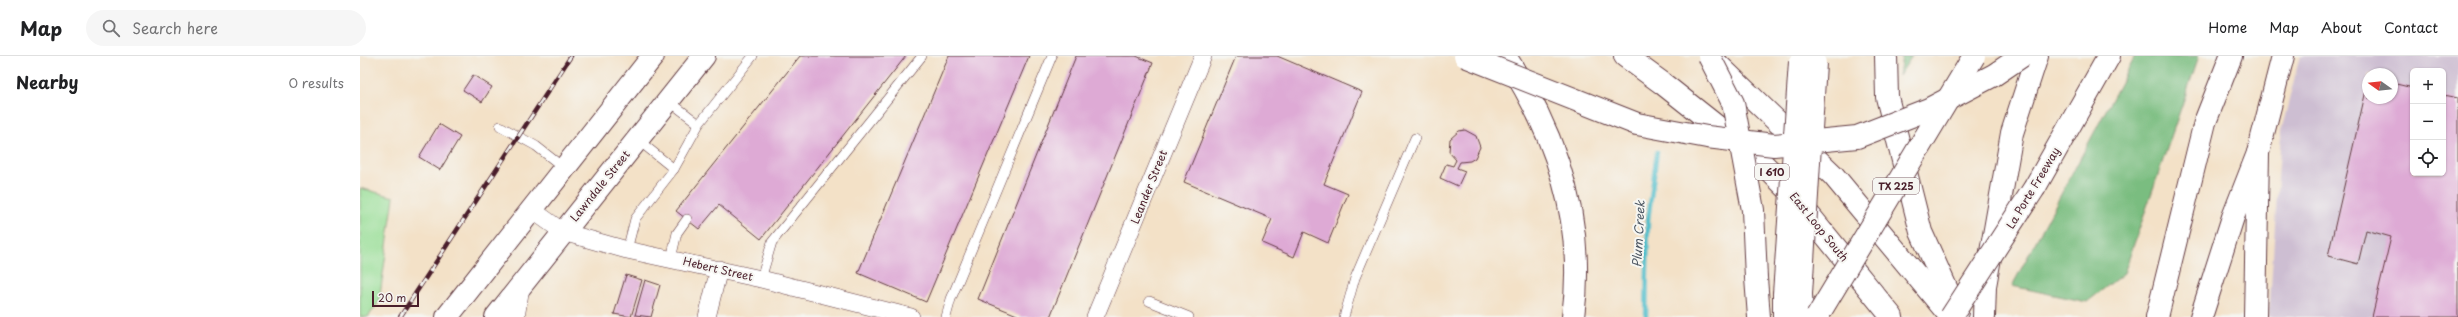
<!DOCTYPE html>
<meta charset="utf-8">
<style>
:root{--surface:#fff;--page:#f6f6f6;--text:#202124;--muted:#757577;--line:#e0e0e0}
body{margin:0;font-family:"Playpen Sans",sans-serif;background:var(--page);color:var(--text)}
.controls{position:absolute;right:12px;top:12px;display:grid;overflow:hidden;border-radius:6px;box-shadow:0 1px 3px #0004}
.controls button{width:36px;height:36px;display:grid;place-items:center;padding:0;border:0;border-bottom:1px solid var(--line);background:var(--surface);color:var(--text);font:20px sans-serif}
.compass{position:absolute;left:2002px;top:12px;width:36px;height:36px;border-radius:50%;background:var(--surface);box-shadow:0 1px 3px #0004;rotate:285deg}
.scale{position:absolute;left:12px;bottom:10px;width:47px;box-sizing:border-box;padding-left:4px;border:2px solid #4a1f2b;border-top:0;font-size:11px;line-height:14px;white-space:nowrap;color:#4a1f2b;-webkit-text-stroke:3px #f6f6f2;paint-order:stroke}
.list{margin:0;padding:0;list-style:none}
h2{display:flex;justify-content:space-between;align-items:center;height:52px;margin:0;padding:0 16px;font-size:17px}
h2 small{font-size:13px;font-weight:400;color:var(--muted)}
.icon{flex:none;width:22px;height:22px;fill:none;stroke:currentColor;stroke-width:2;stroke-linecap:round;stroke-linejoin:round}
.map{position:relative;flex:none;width:2098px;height:261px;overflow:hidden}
header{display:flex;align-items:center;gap:24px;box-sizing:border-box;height:56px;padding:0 20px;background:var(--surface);border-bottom:1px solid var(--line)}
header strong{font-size:19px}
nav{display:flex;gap:22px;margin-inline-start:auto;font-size:14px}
.search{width:280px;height:36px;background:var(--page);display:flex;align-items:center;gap:10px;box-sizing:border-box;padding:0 14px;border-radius:22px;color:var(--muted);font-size:15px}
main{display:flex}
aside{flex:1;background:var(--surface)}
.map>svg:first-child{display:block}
.industrial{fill:#cdbed2;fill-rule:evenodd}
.green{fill:#99de97;stroke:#727e61}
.forest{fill:#7abd80;stroke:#626e56}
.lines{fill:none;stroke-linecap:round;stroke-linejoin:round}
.stream{stroke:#52bfcc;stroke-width:4.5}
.building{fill:#deaad5}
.lane-casing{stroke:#633c42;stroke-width:10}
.street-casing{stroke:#633c42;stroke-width:18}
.secondary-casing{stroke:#633c42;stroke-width:24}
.highway-casing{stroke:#633c42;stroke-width:24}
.lane{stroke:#fff;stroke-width:9}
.street{stroke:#fff;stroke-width:17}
.secondary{stroke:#fff;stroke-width:22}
.highway{stroke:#fff;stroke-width:22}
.rail-casing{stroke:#4a1f2b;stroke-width:4.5}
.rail{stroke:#f6f6f2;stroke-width:3;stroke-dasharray:9;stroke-linecap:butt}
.secondary-bridge-casing{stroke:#633c42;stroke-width:24;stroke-linecap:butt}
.highway-bridge-casing{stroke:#633c42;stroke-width:24;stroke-linecap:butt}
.secondary-bridge{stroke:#fff;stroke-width:22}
.highway-bridge{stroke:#fff;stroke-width:22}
.labels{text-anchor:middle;stroke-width:4;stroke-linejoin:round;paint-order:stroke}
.shield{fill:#f6f6f2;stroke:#7e6067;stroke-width:1}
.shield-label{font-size:10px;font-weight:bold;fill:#4a1f2b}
.street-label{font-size:11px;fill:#4a1f2b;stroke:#f6f6f2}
.water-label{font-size:12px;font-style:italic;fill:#4d5763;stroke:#f6f6f2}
</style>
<header>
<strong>Map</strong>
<div class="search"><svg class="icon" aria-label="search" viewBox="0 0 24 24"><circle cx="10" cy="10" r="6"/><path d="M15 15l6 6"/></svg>Search here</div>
<nav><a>Home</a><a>Map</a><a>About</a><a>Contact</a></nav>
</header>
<main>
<aside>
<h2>Nearby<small>0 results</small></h2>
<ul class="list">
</ul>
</aside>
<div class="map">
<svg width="2098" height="261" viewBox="0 0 2098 261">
<rect width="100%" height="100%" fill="#f6f6f2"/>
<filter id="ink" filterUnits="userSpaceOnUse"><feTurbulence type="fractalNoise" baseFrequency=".025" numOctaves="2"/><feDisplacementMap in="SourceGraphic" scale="8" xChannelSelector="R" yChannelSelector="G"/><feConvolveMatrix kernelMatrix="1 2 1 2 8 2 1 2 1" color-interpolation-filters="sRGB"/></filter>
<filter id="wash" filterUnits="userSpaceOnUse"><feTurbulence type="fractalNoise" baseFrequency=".012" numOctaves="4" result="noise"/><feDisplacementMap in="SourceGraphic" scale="16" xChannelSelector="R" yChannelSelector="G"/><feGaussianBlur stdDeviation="0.9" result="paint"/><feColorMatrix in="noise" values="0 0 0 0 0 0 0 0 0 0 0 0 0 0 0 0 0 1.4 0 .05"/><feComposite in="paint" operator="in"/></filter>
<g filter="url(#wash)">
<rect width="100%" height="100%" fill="#f3e1c7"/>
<!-- industrial -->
<path class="industrial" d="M1940 0H2098V261H1909L1921 76ZM2053 15H2083V117H2053ZM2008 18H2032V42H2008Z"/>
<!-- green -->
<polygon class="green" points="0,132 34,141 19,246 8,261 0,261"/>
<!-- forest -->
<g class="forest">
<polygon points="1542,0 1552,0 1539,20"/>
<polygon points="1775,0 1839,0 1764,217 1727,246 1652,230"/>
</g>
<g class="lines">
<!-- stream -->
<polyline class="stream" points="1286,261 1288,164 1297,96"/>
</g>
<g id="blocks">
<!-- building -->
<g class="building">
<polygon points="440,0 546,0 401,183 359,149 339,173 316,155"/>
<polygon points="589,0 669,0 566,246 498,217"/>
<polygon points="716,0 776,0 793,7 690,261 662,261 618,243"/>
<polygon points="876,0 917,0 1002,36 964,128 988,138 968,187 944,176 934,201 902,187 912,163 824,126"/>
<polygon points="113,19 132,31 122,46 103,34"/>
<polygon points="2032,27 2053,32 2053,117 2083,117 2083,39 2098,42 2098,261 2012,261 2031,181 2006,174 1998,208 1968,200 2007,30 2008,42 2032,42"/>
<polygon points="79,68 100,81 80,114 59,101"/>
<polygon points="1105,74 1116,80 1120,91 1115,102 1110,105 1100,106 1097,112 1105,115 1098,130 1080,122 1086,108 1093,110 1096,104 1089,96 1090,83 1099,75"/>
<polygon points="266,219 282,224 271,261 254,258"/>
<polygon points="285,224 300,229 291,261 275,259"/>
</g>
</g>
</g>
<g filter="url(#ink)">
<use href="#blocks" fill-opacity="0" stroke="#633c42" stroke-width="1"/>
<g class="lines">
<defs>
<g id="lane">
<polyline points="309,45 339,68"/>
<polyline points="140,70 176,90 204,112"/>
<polyline points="278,84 314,113"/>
<polyline points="267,194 275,163 314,113 339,68 393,0"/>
<polyline points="311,203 317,177 327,163"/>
<polyline points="401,223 412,186 562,0"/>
<polyline points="789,245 829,261"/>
<polyline points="586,261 591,243 692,0"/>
<polyline points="984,261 995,222 1055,82"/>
</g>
<g id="street">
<polyline points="171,153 203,176 267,194 401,223 551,261"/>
<polyline points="156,261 161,231"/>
<polyline points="347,261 359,213"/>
<polyline points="735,261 843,0"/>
</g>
<g id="secondary">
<polyline points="1424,238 1424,261"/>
<polyline points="1441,238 1442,261"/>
<polyline points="87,261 293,0"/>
<polyline points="136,261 344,0"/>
<polyline points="1895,261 1898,97 1923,0"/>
</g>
<g id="highway">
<path d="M1145 0C1196 78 1226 167 1213 261"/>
<polyline points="1265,0 1302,27 1398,103 1428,133 1532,261"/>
<polyline points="1526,0 1527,41 1561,176 1597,256"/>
<polyline points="1353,4 1473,119 1591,261"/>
<polyline points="1675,131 1749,0"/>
<polyline points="1396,222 1399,261"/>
<polyline points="1624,261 1625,230 1652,77 1677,0"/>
<polyline points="1797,261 1845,66 1871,0"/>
<polyline points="1841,261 1873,161 1898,97"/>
</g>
</defs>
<!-- lane casing -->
<use href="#lane" class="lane-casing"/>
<!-- street casing -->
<use href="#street" class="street-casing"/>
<!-- secondary casing -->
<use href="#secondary" class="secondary-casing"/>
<!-- highway casing -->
<use href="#highway" class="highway-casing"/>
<!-- lane -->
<use href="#lane" class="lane"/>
<!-- street -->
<use href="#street" class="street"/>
<!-- secondary -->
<use href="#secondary" class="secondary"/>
<!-- highway -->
<use href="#highway" class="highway"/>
<defs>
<polyline id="rail" points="40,261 211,0"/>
</defs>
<!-- rail casing -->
<use href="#rail" class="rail-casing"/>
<!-- rail -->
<use href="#rail" class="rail"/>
<defs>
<g id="secondary-bridge">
<polyline points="1424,238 1440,6"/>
<polyline points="1441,238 1455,7"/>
</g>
<g id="highway-bridge">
<polyline points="1105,0 1277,68 1347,81 1414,89 1497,81 1569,53 1634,19 1662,0"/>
<polyline points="1349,0 1373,47 1393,154 1396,222"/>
<polyline points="1457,261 1614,0"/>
<polyline points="1591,261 1675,131"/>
</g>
</defs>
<!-- secondary-bridge casing -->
<use href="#secondary-bridge" class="secondary-bridge-casing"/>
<!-- highway-bridge casing -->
<use href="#highway-bridge" class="highway-bridge-casing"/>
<!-- secondary-bridge -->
<use href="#secondary-bridge" class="secondary-bridge"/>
<!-- highway-bridge -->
<use href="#highway-bridge" class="highway-bridge"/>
</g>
</g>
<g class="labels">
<!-- shield labels -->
<g class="shield">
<rect x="1395" y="108" width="34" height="16" rx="3"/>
<rect x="1513" y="122" width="46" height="16" rx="3"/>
</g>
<g class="shield-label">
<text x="1412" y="120">I 610</text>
<text x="1536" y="134">TX 225</text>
</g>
<!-- street labels -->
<g class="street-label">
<text transform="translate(240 130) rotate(-51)" y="4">Lawndale Street</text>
<text transform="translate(789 131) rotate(-68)" y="4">Leander Street</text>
<text transform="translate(1673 132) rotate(-59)" y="4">La Porte Freeway</text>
<text transform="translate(1459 171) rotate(51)" y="4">East Loop South</text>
<text transform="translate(358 213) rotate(13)" y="4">Hebert Street</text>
</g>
<!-- water labels -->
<g class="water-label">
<text transform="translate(1279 178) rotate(-87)" y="4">Plum Creek</text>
</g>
</g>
</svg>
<div class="controls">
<button>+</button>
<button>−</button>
<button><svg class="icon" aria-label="locate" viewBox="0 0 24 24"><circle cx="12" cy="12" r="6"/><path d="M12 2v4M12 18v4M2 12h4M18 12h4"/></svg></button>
</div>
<svg class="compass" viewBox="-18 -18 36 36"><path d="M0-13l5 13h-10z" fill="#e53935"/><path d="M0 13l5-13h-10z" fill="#757577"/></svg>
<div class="scale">20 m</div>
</div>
</main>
